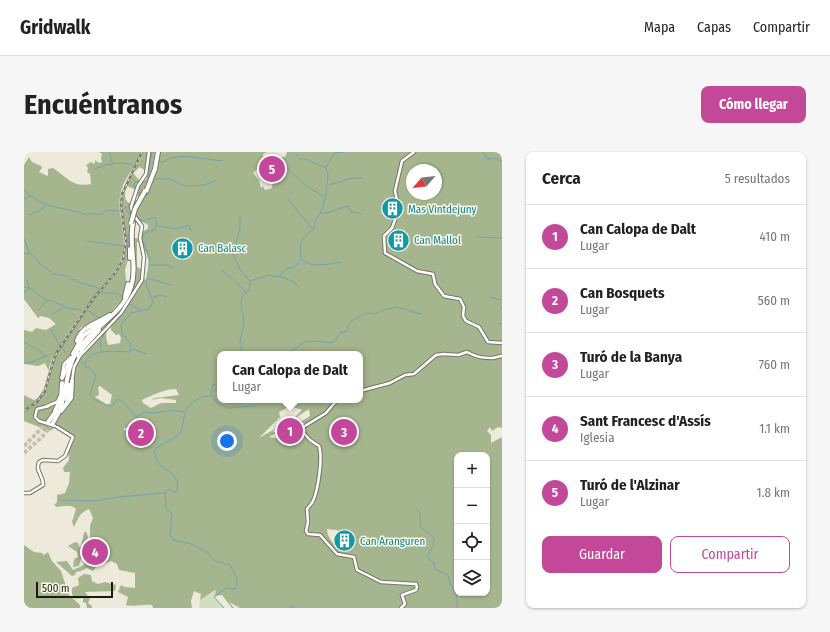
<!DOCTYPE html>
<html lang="es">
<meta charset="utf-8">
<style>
:root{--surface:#fff;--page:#f6f6f6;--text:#222;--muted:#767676;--line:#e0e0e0;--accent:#c44899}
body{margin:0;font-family:"Fira Sans Condensed",sans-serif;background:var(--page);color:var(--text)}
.controls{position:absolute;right:12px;bottom:12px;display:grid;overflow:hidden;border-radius:8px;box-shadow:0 1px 3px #0004}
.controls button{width:36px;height:36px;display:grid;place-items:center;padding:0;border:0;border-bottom:1px solid var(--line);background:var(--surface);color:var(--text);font:20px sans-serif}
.compass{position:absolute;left:382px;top:12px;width:36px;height:36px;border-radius:50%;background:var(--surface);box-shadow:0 1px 3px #0004;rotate:243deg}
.scale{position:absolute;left:12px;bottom:10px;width:77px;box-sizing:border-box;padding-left:4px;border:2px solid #1b1a15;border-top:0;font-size:11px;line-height:14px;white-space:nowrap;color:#1b1a15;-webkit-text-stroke:3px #fbf8e8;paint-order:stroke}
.you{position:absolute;left:203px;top:289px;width:14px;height:14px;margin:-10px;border:3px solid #fff;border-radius:50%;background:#1a73e8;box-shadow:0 0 0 6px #1a73e833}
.badge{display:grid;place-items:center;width:26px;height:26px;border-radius:50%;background:var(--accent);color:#fff;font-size:13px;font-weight:700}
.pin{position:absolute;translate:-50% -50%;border:2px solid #fff;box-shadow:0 1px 4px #0006}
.popup{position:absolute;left:193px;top:199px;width:146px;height:52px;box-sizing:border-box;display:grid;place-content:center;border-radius:8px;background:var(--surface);filter:drop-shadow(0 1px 3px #0005);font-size:13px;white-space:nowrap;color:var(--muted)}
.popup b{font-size:15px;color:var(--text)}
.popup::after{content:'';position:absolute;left:50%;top:100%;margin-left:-8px;border:8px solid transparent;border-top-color:var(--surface)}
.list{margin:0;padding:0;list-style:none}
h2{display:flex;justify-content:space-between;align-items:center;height:52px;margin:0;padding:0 16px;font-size:17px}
h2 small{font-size:13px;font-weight:400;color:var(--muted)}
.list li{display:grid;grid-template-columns:26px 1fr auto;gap:12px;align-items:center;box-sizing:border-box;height:64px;padding:0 16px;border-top:1px solid var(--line)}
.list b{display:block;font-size:15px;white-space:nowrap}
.list p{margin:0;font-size:13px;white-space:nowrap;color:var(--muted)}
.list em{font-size:13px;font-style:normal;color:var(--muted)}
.actions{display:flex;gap:8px;padding:12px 16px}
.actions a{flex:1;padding:9px 0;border:1px solid var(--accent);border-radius:8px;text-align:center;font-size:14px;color:var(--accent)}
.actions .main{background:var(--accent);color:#fff}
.icon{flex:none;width:22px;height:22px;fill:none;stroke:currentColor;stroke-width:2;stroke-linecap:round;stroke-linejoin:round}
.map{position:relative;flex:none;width:478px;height:456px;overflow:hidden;border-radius:8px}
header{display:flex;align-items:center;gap:24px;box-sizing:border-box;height:56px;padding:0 20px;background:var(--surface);border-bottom:1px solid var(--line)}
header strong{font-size:19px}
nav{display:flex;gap:22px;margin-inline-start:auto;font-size:14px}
.intro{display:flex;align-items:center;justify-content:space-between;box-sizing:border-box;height:96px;padding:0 24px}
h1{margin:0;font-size:28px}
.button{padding:10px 18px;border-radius:8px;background:var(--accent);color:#fff;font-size:14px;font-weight:700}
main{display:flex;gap:24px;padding:0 24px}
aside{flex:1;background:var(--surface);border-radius:8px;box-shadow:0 1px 3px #0004}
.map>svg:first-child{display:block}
.green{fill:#d1dfbc}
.forest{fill:#a5b58d;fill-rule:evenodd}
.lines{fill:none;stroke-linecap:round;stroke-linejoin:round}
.stream{stroke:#70a5b1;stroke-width:1}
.motorway-tunnel{stroke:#c3c0b3;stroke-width:4;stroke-dasharray:4 2;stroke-linecap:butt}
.secondary-casing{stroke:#777567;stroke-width:4.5}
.motorway-casing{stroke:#777567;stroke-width:6}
.secondary{stroke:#fff;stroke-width:2.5}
.motorway{stroke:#fff;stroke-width:4}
.rail-casing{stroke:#7c7a71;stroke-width:2.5}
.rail{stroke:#fbf8e8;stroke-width:1;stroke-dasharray:3;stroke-linecap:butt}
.motorway-bridge-casing{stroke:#777567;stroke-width:6;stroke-linecap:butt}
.motorway-bridge{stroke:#fff;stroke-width:4}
.labels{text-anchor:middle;stroke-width:3;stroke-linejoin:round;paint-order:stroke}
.culture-label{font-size:11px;fill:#0d838f;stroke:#fbf8e8;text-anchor:start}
</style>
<header>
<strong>Gridwalk</strong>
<nav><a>Mapa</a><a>Capas</a><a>Compartir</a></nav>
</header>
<div class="intro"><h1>Encuéntranos</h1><a class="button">Cómo llegar</a></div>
<main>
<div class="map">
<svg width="478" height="456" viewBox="0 0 478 456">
<rect width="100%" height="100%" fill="#edeadb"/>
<!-- green -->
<polygon class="green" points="191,438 192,440 190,444 200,456 175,456 176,448"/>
<!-- forest -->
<g class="forest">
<path d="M75 0H117C112 15 98 28 96 44 93 66 105 85 97 107 92 121 81 130 73 141 58 160 43 181 31 202 18 223 27 244 0 258V243L10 248C18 246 24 225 24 217L21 211 14 214 0 212V178L8 180 12 176 22 178 32 172 25 166 17 164 14 166 0 147V13L5 5 8 10 17 14 18 16 15 20 24 24V17L29 16C43 25 48 36 67 32L66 22 63 20 64 16 62 13 67 10 71 12V8L75 11 78 10 77 6 78 2Z"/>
<path d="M119 0H131L127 22 120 38H125L134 13 136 0H243L239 2V6L248 9 252 5H261L263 0H478V276L474 275 468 279 466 275 463 279 467 283V291L478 285V456H216L205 450 210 456H208L198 443 190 444 192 440 191 438 176 448 177 442 170 439 167 449 168 456H129L128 453C119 452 111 455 102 453L104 445 94 440 97 433 101 435 111 436V421L95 418 93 412 87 409 73 414 69 419 63 416 57 419 52 420 51 423 48 424 32 410 43 409 49 418 60 413 66 384V373L69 366 65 357C55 361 54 367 50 375L48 370 52 357C48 352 39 354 33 355L30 353 33 350V343L41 341 45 331 46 320H40L39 316 45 308 44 300 50 285 49 283 32 273 28 278 21 280 15 275 0 269V260C28 246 21 224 33 201 44 183 57 165 69 148 80 135 94 123 100 107 107 85 95 65 98 44 101 27 115 16 119 0ZM116 15 122 19 124 26 116 33 113 43 115 45 113 48 105 51C99 46 101 40 103 34L110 37 111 39 112 32 116 29 109 21ZM234 16 236 21 235 24H239L244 29 249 28 248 36 241 38 239 34 237 36 235 28 229 21ZM388 18H412V42H388ZM115 68 124 73V76L118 80C116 100 131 104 122 128L118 126 119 118 113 115V90H115L113 86H110L111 70ZM106 71 109 73 111 124 107 142 96 158 54 203 47 220 45 251 29 272 24 270 32 254H27L34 245 39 212 47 204 56 176 87 160 99 146 103 137 101 118 104 108ZM87 174V178L92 183 95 182 97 186 96 191 84 193C82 185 80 181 87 174ZM196 202H336V248H196ZM76 234 88 243 86 252H82L71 245 75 243 74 235ZM152 237 155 243 131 246 127 248 137 246 152 248V251H137L127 256 119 251 118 248C129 243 140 237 152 237ZM266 254 278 258 267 269 285 257 286 264 275 271H283L278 276V283L274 281 267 286 263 285 262 278 256 287 245 285 252 281 248 279 253 277 262 269 261 268 251 277 235 286 256 265 255 260ZM123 269 126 271 127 279 120 288 108 286 104 279 100 278V276C109 277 114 271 123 269ZM433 303H463V441H433ZM303 377 313 378 322 389 321 397C312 398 303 385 303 377Z"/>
<polygon points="62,379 64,385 62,397 58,403 55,414 49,415 50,407 54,405 53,400 44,394 51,390 54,391 55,395 57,394 60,381"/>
<polygon points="0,393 10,400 18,401 20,403 24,400 28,409 37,419 45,443 56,453 56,456 0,456"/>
<polygon points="60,422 67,423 68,429 74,432 81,430 92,433 91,439 61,440 66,447 64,451 68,454 68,456 63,456 62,451 59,450 59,446 51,447 48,442 48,436 55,433 54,426"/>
</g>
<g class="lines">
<!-- stream -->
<g class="stream">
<polyline points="85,0 89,13"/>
<polyline points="459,0 463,7 472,6 478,10"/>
<polyline points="311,1 320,0"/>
<polyline points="272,2 276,7 282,7 302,16"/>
<polyline points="134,9 138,10 147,6 160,4 198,9"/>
<polyline points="262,15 281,33 299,44"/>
<path d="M71 17C80 12 98 9 108 13"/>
<polyline points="131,27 145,27 160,34 181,33 192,28"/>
<polyline points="115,30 111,30 110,34 117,43"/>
<polyline points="118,30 123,29 128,0"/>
<polyline points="305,33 328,26 338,26"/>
<polyline points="0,37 6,44"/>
<path d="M0 47 7 44C12 46 15 50 21 52 35 57 50 58 64 63L69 61 75 63 84 58 94 59"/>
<polyline points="264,47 288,77"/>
<polyline points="110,51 114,49"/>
<polyline points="106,53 101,56 108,65"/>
<polyline points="297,61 303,61 324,54 328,61 330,60 337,62"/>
<polyline points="5,63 17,58 22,53"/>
<polyline points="216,64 216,75 209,103 217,119 225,128"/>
<path d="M114 67 120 69 130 65 133 69 132 77 121 81 118 87 126 107 122 132 129 150 125 157 107 161 97 172 98 181 107 192 106 200C94 199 59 196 61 215L66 216 72 224 66 243 71 248 87 255 94 247 102 253 112 265 121 260C133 264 148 254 161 261L157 280 152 285 132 296 130 301C132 305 133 310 136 313 145 320 158 326 152 340H149L145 337 141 340 142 356 148 362C146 369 148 376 146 383L149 388 167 392 183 400 186 404 192 409 206 413 213 426V435L210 437 202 436 190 445 200 456"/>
<polyline points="135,74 152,77 165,73 167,79"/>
<polyline points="454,85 478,86"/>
<polyline points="0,86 5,100 16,112 30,122 43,124 48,128 51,127 53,130 72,135 80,141 92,141 97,144"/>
<polyline points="63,89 100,94"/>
<polyline points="103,94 104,94 104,82"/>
<polyline points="0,101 6,102"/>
<path d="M277 107C288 117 303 112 317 110"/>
<polyline points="126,113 143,113 150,116"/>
<polyline points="198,118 222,140"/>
<polyline points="256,124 271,131 274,135"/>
<polyline points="124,126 146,133"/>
<polyline points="3,127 5,136"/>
<polyline points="0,135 7,137 22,148 28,149 44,156 57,158"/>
<polyline points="0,140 5,137"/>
<polyline points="466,145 478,148"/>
<polyline points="129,147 130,145 137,143 142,145"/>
<polyline points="105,152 116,158"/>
<polyline points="477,156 478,157"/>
<polyline points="14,158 23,149"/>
<polyline points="65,159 75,166"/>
<polyline points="27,163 40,155"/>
<polyline points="475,172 478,171"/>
<polyline points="27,178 36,194"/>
<polyline points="0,190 16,199 21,204"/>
<polyline points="38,195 42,202"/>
<polyline points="106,199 109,197 123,202"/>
<polyline points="78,200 76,190 80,182"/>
<path d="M219 202C219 198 215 195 216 190 217 184 219 177 220 171 220 159 211 146 225 139L226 129 244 123 254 125 262 117 270 115 277 108C277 102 275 95 278 89 281 80 292 81 291 68 300 62 303 35 304 24 304 21 302 19 302 15L311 0"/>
<polyline points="263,202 281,190 293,189 307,191 313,187 316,180 322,180 327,169 343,161 351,162 359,158 373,155 397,162"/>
<polyline points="56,209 60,212"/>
<polyline points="0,211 8,210 24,203"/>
<polyline points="187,243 193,251 204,256 231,254"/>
<path d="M161 260C166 250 176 244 186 244L189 233 196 231"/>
<polyline points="36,348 72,349 94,345 140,341"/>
<path d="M392 357 396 360C396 365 395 372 398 376 402 381 408 381 410 388 411 394 404 400 404 406L410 411 411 417 424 423C426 438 435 438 433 456"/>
<polyline points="265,456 267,454 271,456"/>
</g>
<!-- motorway-tunnel -->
<g class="motorway-tunnel">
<polyline points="0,294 24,270"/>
<polyline points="0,301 18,285 29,271"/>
</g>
<defs>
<g id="secondary">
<polyline points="390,0 378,9 371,39 375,57 368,76 360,84 361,101 393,119 409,122 411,132 420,144 436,147 440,155 439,164 442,169 455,175 464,190 478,191"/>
<polyline points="109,62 107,55 114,34 122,22 125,0"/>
<polyline points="54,205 54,202 60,199"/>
<polyline points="38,223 40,212 47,205"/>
<polyline points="48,229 50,215 56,204 97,161 118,128 120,105 116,86 118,74 111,65"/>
<path d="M336 239 366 231 381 223 390 222 412 203 420 202 434 203 443 200C453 205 457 206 468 206 472 206 474 204 478 204"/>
<path d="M313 248 302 261 276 277 286 288 295 294C299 306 294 338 289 349 288 352 285 354 283 357L284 370 282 379 284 382 296 383 313 402 330 405 333 418 357 430 392 432 393 435 392 438 378 443 381 452 377 456"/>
<polyline points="23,254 33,250 36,244"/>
<polyline points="25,254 13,257 11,265 15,269 31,274"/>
<path d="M0 341H6L19 333C20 324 11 320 15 310L19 308 34 309 41 304 49 285 33 275"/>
</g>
<g id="motorway">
<polyline points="122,40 131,17 134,0"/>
<polyline points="106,106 106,97"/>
<polyline points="101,145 104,132"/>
<path d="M53 189C57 174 74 171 86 163"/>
<polyline points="57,198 75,178"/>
<polyline points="49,202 59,184 79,169"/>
<polyline points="38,226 46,208"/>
<polyline points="43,248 45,233"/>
<polyline points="31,259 37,247 38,231"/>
<polyline points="37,259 47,246 48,229"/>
<polyline points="24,270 33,258"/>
<path d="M29 271C45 246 39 222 53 199 68 175 98 164 107 135 114 114 104 92 109 71"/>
</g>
</defs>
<!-- secondary casing -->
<use href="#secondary" class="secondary-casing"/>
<!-- motorway casing -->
<use href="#motorway" class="motorway-casing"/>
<!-- secondary -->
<use href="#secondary" class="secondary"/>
<!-- motorway -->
<use href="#motorway" class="motorway"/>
<defs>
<g id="rail">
<polyline points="21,238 29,210 33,200 69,147 92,120 99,107 102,90 97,54 98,42 118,0"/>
<polyline points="0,259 13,250 21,239"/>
</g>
</defs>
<!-- rail casing -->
<use href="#rail" class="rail-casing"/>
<!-- rail -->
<use href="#rail" class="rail"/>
<defs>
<polyline id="motorway-bridge" points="107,71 111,57 121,39"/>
</defs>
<!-- motorway-bridge casing -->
<use href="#motorway-bridge" class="motorway-bridge-casing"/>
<!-- motorway-bridge -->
<use href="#motorway-bridge" class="motorway-bridge"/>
</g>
<!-- icons -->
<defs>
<symbol id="building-disc" viewBox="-11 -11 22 22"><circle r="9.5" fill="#0f9aa8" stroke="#fbf8e8"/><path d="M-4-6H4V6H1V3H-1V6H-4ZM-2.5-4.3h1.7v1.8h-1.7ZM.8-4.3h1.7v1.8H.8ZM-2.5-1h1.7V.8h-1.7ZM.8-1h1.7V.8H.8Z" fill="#fff"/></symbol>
</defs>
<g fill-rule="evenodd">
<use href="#building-disc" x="356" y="44" width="25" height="25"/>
<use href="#building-disc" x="362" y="76" width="25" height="25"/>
<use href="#building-disc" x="146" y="84" width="25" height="25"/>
<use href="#building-disc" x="308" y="376" width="25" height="25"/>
</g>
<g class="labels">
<!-- culture labels -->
<g class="culture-label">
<text x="384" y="61">Mas Vintdejuny</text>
<text x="390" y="92">Can Mallol</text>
<text x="174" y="100">Can Balasc</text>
<text x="336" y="393">Can Aranguren</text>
</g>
</g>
</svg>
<div class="controls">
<button>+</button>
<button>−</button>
<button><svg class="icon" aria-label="locate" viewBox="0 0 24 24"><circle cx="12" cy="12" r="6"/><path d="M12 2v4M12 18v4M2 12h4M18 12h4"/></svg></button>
<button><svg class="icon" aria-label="layers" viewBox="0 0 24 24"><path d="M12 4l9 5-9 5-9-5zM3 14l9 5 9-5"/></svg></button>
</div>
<svg class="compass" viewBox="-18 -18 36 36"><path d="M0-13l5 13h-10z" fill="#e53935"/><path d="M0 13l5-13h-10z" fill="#767676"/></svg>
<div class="scale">500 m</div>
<div class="you"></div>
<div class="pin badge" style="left:266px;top:279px">1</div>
<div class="popup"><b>Can Calopa de Dalt</b>Lugar</div>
<div class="pin badge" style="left:117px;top:281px">2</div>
<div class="pin badge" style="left:320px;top:280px">3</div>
<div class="pin badge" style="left:71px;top:400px">4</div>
<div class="pin badge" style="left:248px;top:17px">5</div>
</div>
<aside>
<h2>Cerca<small>5 resultados</small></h2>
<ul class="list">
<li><span class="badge">1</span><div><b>Can Calopa de Dalt</b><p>Lugar</p></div><em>410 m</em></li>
<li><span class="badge">2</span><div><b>Can Bosquets</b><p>Lugar</p></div><em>560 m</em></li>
<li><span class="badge">3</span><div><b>Turó de la Banya</b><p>Lugar</p></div><em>760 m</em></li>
<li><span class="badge">4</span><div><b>Sant Francesc d'Assís</b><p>Iglesia</p></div><em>1.1 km</em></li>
<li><span class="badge">5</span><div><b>Turó de l'Alzinar</b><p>Lugar</p></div><em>1.8 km</em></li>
</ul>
<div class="actions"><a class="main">Guardar</a><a>Compartir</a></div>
</aside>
</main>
